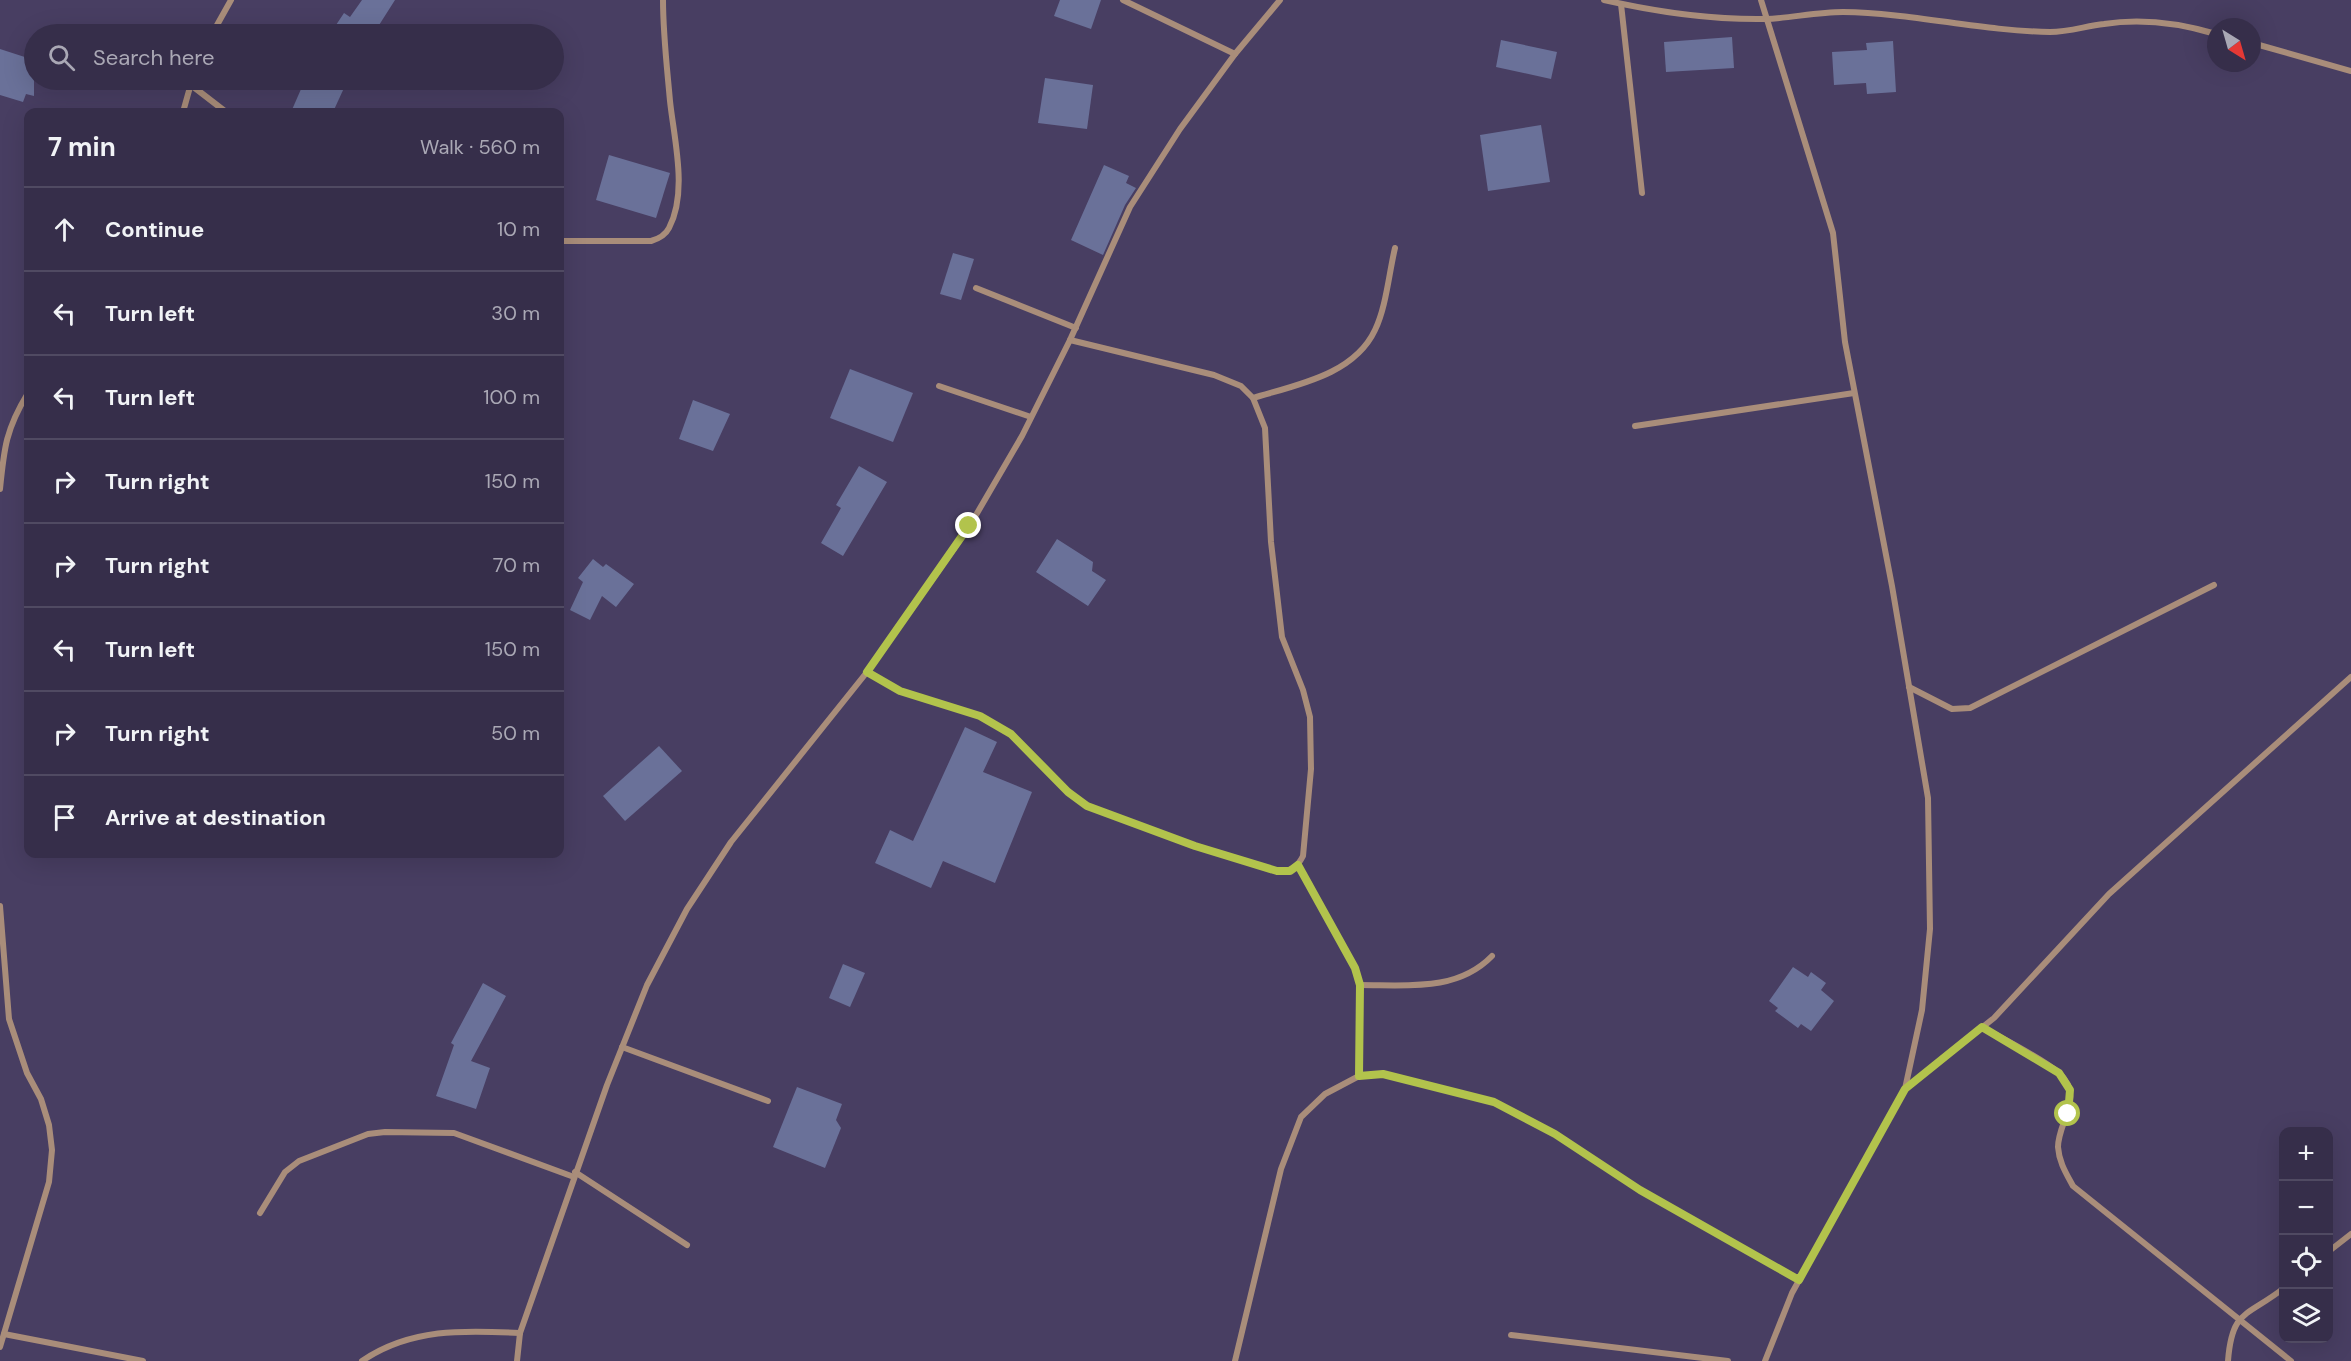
<!DOCTYPE html>
<meta charset="utf-8">
<style>
:root{--surface:#362e4a;--page:#413a54;--text:#f1f3f6;--muted:#aaa8b5;--line:#504a62}
body{margin:0;font-family:"DM Sans",sans-serif;background:var(--page);color:var(--text)}
.controls{position:absolute;right:18px;bottom:18px;display:grid;overflow:hidden;border-radius:12px;box-shadow:0 6px 24px #0002}
.controls button{width:54px;height:54px;display:grid;place-items:center;padding:0;border:0;border-bottom:2px solid var(--line);background:var(--surface);color:var(--text);font:30px sans-serif}
.compass{position:absolute;left:2207px;top:18px;width:54px;height:54px;border-radius:50%;background:var(--surface);box-shadow:0 6px 24px #0002;rotate:143deg}
.stop{position:absolute;width:18px;height:18px;margin:-14px;border:4px solid #b2c34c;border-radius:50%;background:#fff}
.stop.end{background:#b2c34c;border-color:#fff;box-shadow:0 2px 6px #0008}
.list{margin:0;padding:0;list-style:none}
h2{display:flex;justify-content:space-between;align-items:center;height:78px;margin:0;padding:0 24px;font-size:26px}
h2 small{font-size:20px;font-weight:400;color:var(--muted)}
.list li{display:grid;grid-template-columns:39px 1fr auto;gap:18px;align-items:center;box-sizing:border-box;height:84px;padding:0 24px;border-top:2px solid var(--line)}
.list b{display:block;font-size:22px;white-space:nowrap}
.list em{font-size:20px;font-style:normal;color:var(--muted)}
.icon{flex:none;width:33px;height:33px;fill:none;stroke:currentColor;stroke-width:2;stroke-linecap:round;stroke-linejoin:round}
.map{position:relative;flex:none;width:2351px;height:1361px;overflow:hidden}
.search{position:absolute;background:var(--surface);box-shadow:0 6px 24px #0002;left:24px;top:24px;width:540px;height:66px;display:flex;align-items:center;gap:15px;box-sizing:border-box;padding:0 21px;border-radius:33px;color:var(--muted);font-size:22px}
.panel{position:absolute;background:var(--surface);box-shadow:0 6px 24px #0002;left:24px;top:108px;width:540px;height:750px;border-radius:12px}
.map>svg:first-child{display:block}
.building{fill:#6a7199}
.lines{fill:none;stroke-linecap:round;stroke-linejoin:round}
.minor{stroke:#a98d7a;stroke-width:6}
.route{stroke:#b2c34c;stroke-width:8}
</style>
<div class="map">
<svg width="2351" height="1361" viewBox="0 0 2351 1361">
<rect width="100%" height="100%" fill="#483e62"/>
<!-- building -->
<g class="building">
<polygon points="362,0 395,0 374,33 377,34 330,34 344,13 350,17"/>
<polygon points="1060,0 1101,0 1091,29 1054,16"/>
<polygon points="1732,37 1734,68 1666,72 1664,42"/>
<polygon points="1501,40 1557,52 1551,79 1496,67"/>
<polygon points="1893,41 1896,92 1867,94 1866,83 1834,85 1832,52 1867,50 1866,43"/>
<polygon points="0,49 34,60 34,96 26,94 23,102 0,95"/>
<polygon points="1045,78 1093,85 1087,129 1038,123"/>
<polygon points="305,80 324,80 344,88 333,112 291,112"/>
<polygon points="1541,125 1550,182 1488,191 1480,135"/>
<polygon points="609,155 670,173 656,218 596,200"/>
<polygon points="1104,165 1129,176 1126,183 1136,188 1125,205 1103,255 1071,240"/>
<polygon points="953,253 974,259 961,300 940,294"/>
<polygon points="850,369 913,393 893,442 830,418"/>
<polygon points="693,400 730,414 713,451 679,439"/>
<polygon points="859,466 887,482 843,556 821,543 841,508 836,505"/>
<polygon points="1057,539 1093,562 1092,571 1106,580 1088,606 1036,572"/>
<polygon points="593,559 603,567 606,564 634,584 616,607 602,596 590,620 570,610 583,582 578,578"/>
<polygon points="965,727 997,742 983,772 1032,792 995,883 943,861 931,888 875,863 890,830 913,841"/>
<polygon points="659,746 682,771 625,821 603,796"/>
<polygon points="843,964 865,973 850,1007 829,998"/>
<polygon points="1793,967 1808,977 1811,972 1826,983 1821,990 1834,1001 1811,1031 1801,1024 1798,1028 1775,1011 1778,1008 1769,1001"/>
<polygon points="483,983 506,996 471,1061 490,1068 476,1109 436,1096 454,1045 451,1043"/>
<polygon points="797,1087 842,1104 836,1120 841,1128 825,1168 773,1147"/>
</g>
<g class="lines">
<!-- minor -->
<g class="minor">
<polyline points="1123,0 1235,54"/>
<path d="M1604 0C1657 12 1711 20 1766 19 1791 18 1817 12 1843 12 1913 13 1981 31 2050 32 2069 32 2086 26 2104 24 2142 18 2179 23 2216 34"/>
<polyline points="1761,0 1833,233 1845,342 1892,586 1928,798 1930,929 1922,1010 1905,1089 1792,1293 1765,1361"/>
<polyline points="1621,4 1642,193"/>
<polyline points="212,34 231,0"/>
<polyline points="2252,43 2351,71"/>
<polyline points="191,85 226,112"/>
<polyline points="183,112 192,80"/>
<path d="M560 241H651C658 239 665 236 669 228 688 192 674 139 670 101 667 67 663 34 663 0"/>
<polyline points="976,288 1076,328"/>
<polyline points="939,386 1031,417"/>
<path d="M1253 398C1296 385 1354 375 1375 330 1386 308 1389 273 1395 248"/>
<polyline points="1635,426 1854,393"/>
<path d="M0 489C4 448 6 429 28 393"/>
<path d="M867 672 900 691 980 716 1011 734 1068 792 1087 806 1195 846 1277 871C1291 871 1297 868 1303 856L1311 769 1310 717 1303 690 1282 637 1271 542 1265 428 1253 398 1241 386 1214 375 1070 340"/>
<polyline points="1909,687 1952,709 1970,708 2214,585"/>
<polyline points="1298,865 1355,968 1360,985 1359,1076"/>
<polyline points="0,906 9,1019 27,1073 41,1099 49,1125 52,1150 49,1182 0,1347"/>
<path d="M1360 985C1407 985 1457 992 1492 956"/>
<path d="M1982 1027C2003 1039 2042 1058 2059 1073 2085 1096 2058 1122 2058 1147 2059 1162 2066 1173 2073 1186L2291 1361"/>
<polyline points="622,1047 768,1101"/>
<polyline points="1905,1089 1994,1018 2109,894 2351,677"/>
<polyline points="575,1172 687,1245"/>
<polyline points="260,1213 285,1172 299,1161 368,1134 385,1132 454,1133 574,1177"/>
<polyline points="2328,1252 2351,1234"/>
<polyline points="4,1334 143,1361"/>
<polyline points="1511,1335 1728,1361"/>
<path d="M362 1361C410 1328 464 1330 520 1333"/>
<polyline points="517,1361 520,1333 607,1085 647,985 687,909 731,842 867,672 969,527 1022,436 1070,340 1130,207 1180,129 1235,54 1280,0"/>
<polyline points="1235,1361 1281,1169 1301,1117 1325,1094 1359,1076 1383,1074 1494,1102 1555,1134 1640,1190 1799,1280"/>
<path d="M2228 1361C2232 1309 2247 1317 2284 1288"/>
</g>
</g>
<g class="lines">
<!-- route -->
<polyline class="route" points="969,526 867,672 900,691 980,716 1011,734 1068,792 1087,806 1195,846 1277,871 1290,871 1298,865 1355,968 1360,985 1359,1076 1383,1074 1494,1102 1555,1134 1640,1190 1799,1280 1905,1089 1982,1027 2059,1073 2070,1090 2068,1114"/>
</g>
</svg>
<div class="controls">
<button>+</button>
<button>−</button>
<button><svg class="icon" aria-label="locate" viewBox="0 0 24 24"><circle cx="12" cy="12" r="6"/><path d="M12 2v4M12 18v4M2 12h4M18 12h4"/></svg></button>
<button><svg class="icon" aria-label="layers" viewBox="0 0 24 24"><path d="M12 4l9 5-9 5-9-5zM3 14l9 5 9-5"/></svg></button>
</div>
<svg class="compass" viewBox="-18 -18 36 36"><path d="M0-13l5 13h-10z" fill="#e53935"/><path d="M0 13l5-13h-10z" fill="#aaa8b5"/></svg>
<div class="stop" style="left:2068px;top:1114px"></div>
<div class="stop end" style="left:969px;top:526px"></div>
<div class="search"><svg class="icon" aria-label="search" viewBox="0 0 24 24"><circle cx="10" cy="10" r="6"/><path d="M15 15l6 6"/></svg>Search here</div>
<section class="panel">
<h2>7 min<small>Walk · 560 m</small></h2>
<ul class="list">
<li><svg class="icon" aria-label="ahead" viewBox="0 0 24 24"><path d="M12 20V5M6 11l6-6 6 6"/></svg><div><b>Continue</b></div><em>10 m</em></li>
<li><svg class="icon" aria-label="left" viewBox="0 0 24 24"><path d="M17 20v-9H6M10 6l-5 5 5 5"/></svg><div><b>Turn left</b></div><em>30 m</em></li>
<li><svg class="icon" aria-label="left" viewBox="0 0 24 24"><path d="M17 20v-9H6M10 6l-5 5 5 5"/></svg><div><b>Turn left</b></div><em>100 m</em></li>
<li><svg class="icon" aria-label="right" viewBox="0 0 24 24"><path d="M7 20v-9h11M14 6l5 5-5 5"/></svg><div><b>Turn right</b></div><em>150 m</em></li>
<li><svg class="icon" aria-label="right" viewBox="0 0 24 24"><path d="M7 20v-9h11M14 6l5 5-5 5"/></svg><div><b>Turn right</b></div><em>70 m</em></li>
<li><svg class="icon" aria-label="left" viewBox="0 0 24 24"><path d="M17 20v-9H6M10 6l-5 5 5 5"/></svg><div><b>Turn left</b></div><em>150 m</em></li>
<li><svg class="icon" aria-label="right" viewBox="0 0 24 24"><path d="M7 20v-9h11M14 6l5 5-5 5"/></svg><div><b>Turn right</b></div><em>50 m</em></li>
<li><svg class="icon" aria-label="arrive" viewBox="0 0 24 24"><path d="M6 21V4h12l-3 4 3 4H6"/></svg><div><b>Arrive at destination</b></div></li>
</ul>
</section>
</div>
